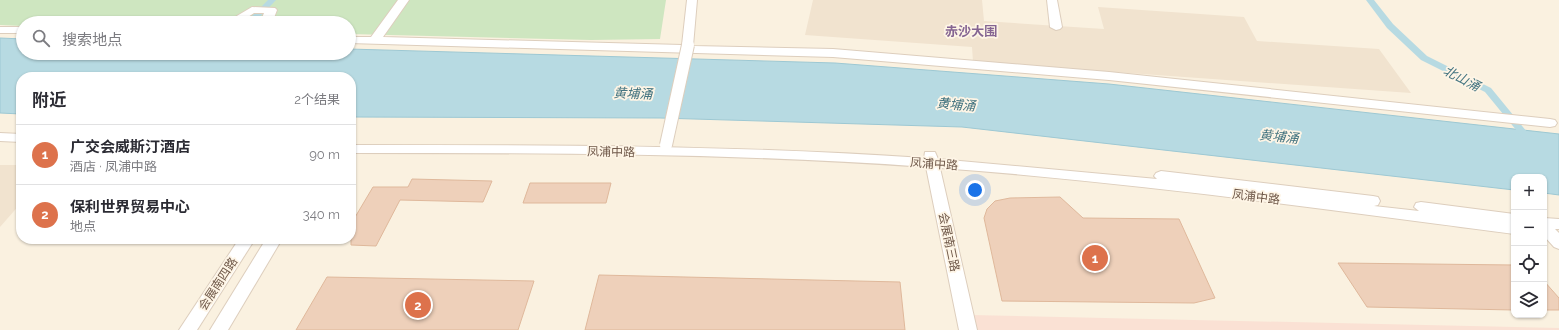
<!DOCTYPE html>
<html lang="zh">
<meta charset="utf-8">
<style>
:root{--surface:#fff;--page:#f7f7f7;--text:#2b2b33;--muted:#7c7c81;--line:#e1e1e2;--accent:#dd724c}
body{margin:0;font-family:Raleway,"Noto Sans SC",sans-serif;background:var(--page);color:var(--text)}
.controls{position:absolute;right:12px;bottom:12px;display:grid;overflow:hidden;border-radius:8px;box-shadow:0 1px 3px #0004}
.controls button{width:36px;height:36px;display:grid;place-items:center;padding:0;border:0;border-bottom:1px solid var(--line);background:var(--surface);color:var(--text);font:20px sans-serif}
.you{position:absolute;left:975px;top:190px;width:14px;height:14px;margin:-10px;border:3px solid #fff;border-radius:50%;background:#1a73e8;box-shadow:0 0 0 6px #1a73e833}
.badge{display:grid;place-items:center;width:26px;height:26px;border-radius:50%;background:var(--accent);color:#fff;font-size:13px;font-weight:700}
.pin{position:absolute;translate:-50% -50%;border:2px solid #fff;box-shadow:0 1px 4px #0006}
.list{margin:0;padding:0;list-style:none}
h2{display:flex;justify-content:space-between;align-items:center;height:52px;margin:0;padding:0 16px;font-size:17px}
h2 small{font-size:13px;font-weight:400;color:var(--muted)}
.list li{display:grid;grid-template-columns:26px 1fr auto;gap:12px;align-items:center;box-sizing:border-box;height:60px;padding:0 16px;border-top:1px solid var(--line)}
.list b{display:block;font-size:15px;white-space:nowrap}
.list p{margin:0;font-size:13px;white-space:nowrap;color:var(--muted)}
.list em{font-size:13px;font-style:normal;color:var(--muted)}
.icon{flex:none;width:22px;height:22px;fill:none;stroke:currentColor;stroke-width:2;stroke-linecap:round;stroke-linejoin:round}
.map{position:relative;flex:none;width:1559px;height:330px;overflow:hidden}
.search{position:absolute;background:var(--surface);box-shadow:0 1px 3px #0004;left:16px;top:16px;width:340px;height:44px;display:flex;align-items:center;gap:10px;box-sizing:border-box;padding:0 14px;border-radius:22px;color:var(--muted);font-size:15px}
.panel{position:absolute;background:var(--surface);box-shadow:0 1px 3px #0004;left:16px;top:72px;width:340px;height:172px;border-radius:16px}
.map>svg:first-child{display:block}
.residential{fill:#f1e3cf}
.commercial{fill:#fae1d4}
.green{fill:#cee6c0}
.water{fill:#b7dae2;stroke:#9dc8d3}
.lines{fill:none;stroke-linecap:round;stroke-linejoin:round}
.canal{fill:#b7dae2;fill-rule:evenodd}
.building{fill:#eed0ba;stroke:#dfb89b}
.minor-casing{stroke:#ddcebd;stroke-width:2}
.minor{fill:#fff;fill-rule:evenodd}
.minor-bridge-casing{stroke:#ddcebd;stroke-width:14;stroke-linecap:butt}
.minor-bridge{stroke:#fff;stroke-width:12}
.labels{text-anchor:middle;stroke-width:3.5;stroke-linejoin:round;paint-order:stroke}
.street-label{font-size:12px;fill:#6f5849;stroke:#fef5e6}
.neighbourhood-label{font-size:13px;font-weight:bold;fill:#856592;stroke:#fef5e6}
.water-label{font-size:13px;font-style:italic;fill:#457581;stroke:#fef5e6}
</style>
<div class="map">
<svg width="1559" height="330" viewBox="0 0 1559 330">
<rect width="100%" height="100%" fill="#faf1e0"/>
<!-- residential -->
<g class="residential">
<polygon points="813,0 982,0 984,21 1104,29 1098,7 1244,17 1257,41 1379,49 1411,93 973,62 972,47 805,35"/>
<polygon points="0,165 21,165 21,203 0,227"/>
</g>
<!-- commercial -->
<polygon class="commercial" points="971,315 1559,328 1559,330 975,330"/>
<!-- green -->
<polygon class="green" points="0,0 666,0 660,39 591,40 349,34 349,23 23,23 23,26 0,25"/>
<!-- water -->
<polygon class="water" points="0,38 23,39 23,53 349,53 349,49 835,63 1109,84 1559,134 1559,195 1544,193 1544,177 1514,177 1514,190 962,127 660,118 351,117 351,77 21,77 21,114 0,113"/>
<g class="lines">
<!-- canal -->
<g class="canal">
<polygon points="268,0 276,0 254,23 245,23"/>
<polygon points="1366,0 1374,0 1393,24 1427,56 1491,88 1532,138 1534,140 1532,142 1526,142 1485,92 1421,60 1387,28"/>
</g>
</g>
<!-- building -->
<g class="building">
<polygon points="412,179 492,181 483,202 400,200 376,246 351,245 351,224 373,187 408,187"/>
<polygon points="530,183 611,183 606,203 523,203"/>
<polygon points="1060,197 1083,218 1179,219 1215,298 1194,303 1002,301 984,218 987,209 995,201 1010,198"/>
<polygon points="1338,263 1514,265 1514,310 1367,307"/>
<polygon points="599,275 900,282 905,330 585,330"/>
<polygon points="327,277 534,281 518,330 296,330"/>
<polygon points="1544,281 1559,298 1559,310 1544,310"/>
</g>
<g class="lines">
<defs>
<g id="minor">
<polygon points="398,0 409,0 383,37 682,45 687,0 697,0 693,46 833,49 1109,72 1550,119 1555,120 1557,123 1555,126 1550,127 1109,80 833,57 349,43 349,37 371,37"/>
<polygon points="1047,0 1057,0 1062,27 1060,29 1056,30 1050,27"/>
<polygon points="252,7 275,8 277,10 272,23 260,23 264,13 254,13 239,23 225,23"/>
<rect x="0" y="27" width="23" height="6"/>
<polygon points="0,133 21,134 21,142 0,141"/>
<path d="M351 145C542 145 733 145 924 158L925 152H935L938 159 1157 179 1154 176 1156 173 1161 171 1373 196 1378 197 1380 201 1378 205 1374 206 1419 211 1414 207 1416 203 1421 202 1514 214V234C1323 209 1132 182 940 168L977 330H959L926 167C735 153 543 153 351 153Z"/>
<polygon points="1544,218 1559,219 1559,229 1555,229 1559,233 1559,249 1554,247 1544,236"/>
<polygon points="239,239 255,239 197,330 179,330"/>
<polygon points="266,239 282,239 228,330 210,330"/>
</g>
</defs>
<!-- minor casing -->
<use href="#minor" class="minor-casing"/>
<!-- minor -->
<use href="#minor" class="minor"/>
<defs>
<polyline id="minor-bridge" points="666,145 688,45"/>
</defs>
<!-- minor-bridge casing -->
<use href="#minor-bridge" class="minor-bridge-casing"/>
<!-- minor-bridge -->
<use href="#minor-bridge" class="minor-bridge"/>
</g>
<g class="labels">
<!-- street labels -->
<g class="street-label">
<text transform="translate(611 152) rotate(1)" y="4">凤浦中路</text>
<text transform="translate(934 164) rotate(4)" y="4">凤浦中路</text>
<text transform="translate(1256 197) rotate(7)" y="4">凤浦中路</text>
<text transform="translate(949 242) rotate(78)" y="4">会展南三路</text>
<text transform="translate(218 284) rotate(-57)" y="4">会展南四路</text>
</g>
<!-- neighbourhood labels -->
<g class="neighbourhood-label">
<text x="971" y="36">赤沙大围</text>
</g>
<!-- water labels -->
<g class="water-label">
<text transform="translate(1462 78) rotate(27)" y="5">北山涌</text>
<text transform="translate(633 93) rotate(2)" y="5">黄埔涌</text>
<text transform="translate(956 104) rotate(5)" y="5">黄埔涌</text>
<text transform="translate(1279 136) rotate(6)" y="5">黄埔涌</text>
</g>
</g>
</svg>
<div class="controls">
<button>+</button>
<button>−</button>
<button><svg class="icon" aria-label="locate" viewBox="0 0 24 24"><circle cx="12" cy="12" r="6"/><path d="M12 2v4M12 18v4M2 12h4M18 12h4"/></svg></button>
<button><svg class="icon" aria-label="layers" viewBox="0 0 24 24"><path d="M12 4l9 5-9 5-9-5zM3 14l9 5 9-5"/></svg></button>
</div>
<div class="you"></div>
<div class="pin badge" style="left:1095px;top:258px">1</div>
<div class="pin badge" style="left:418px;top:305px">2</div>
<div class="search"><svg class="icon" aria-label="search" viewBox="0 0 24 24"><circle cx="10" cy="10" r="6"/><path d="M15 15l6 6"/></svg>搜索地点</div>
<section class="panel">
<h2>附近<small>2个结果</small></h2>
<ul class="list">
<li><span class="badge">1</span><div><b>广交会威斯汀酒店</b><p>酒店 · 凤浦中路</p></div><em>90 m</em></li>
<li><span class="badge">2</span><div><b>保利世界贸易中心</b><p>地点</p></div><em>340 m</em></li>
</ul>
</section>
</div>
